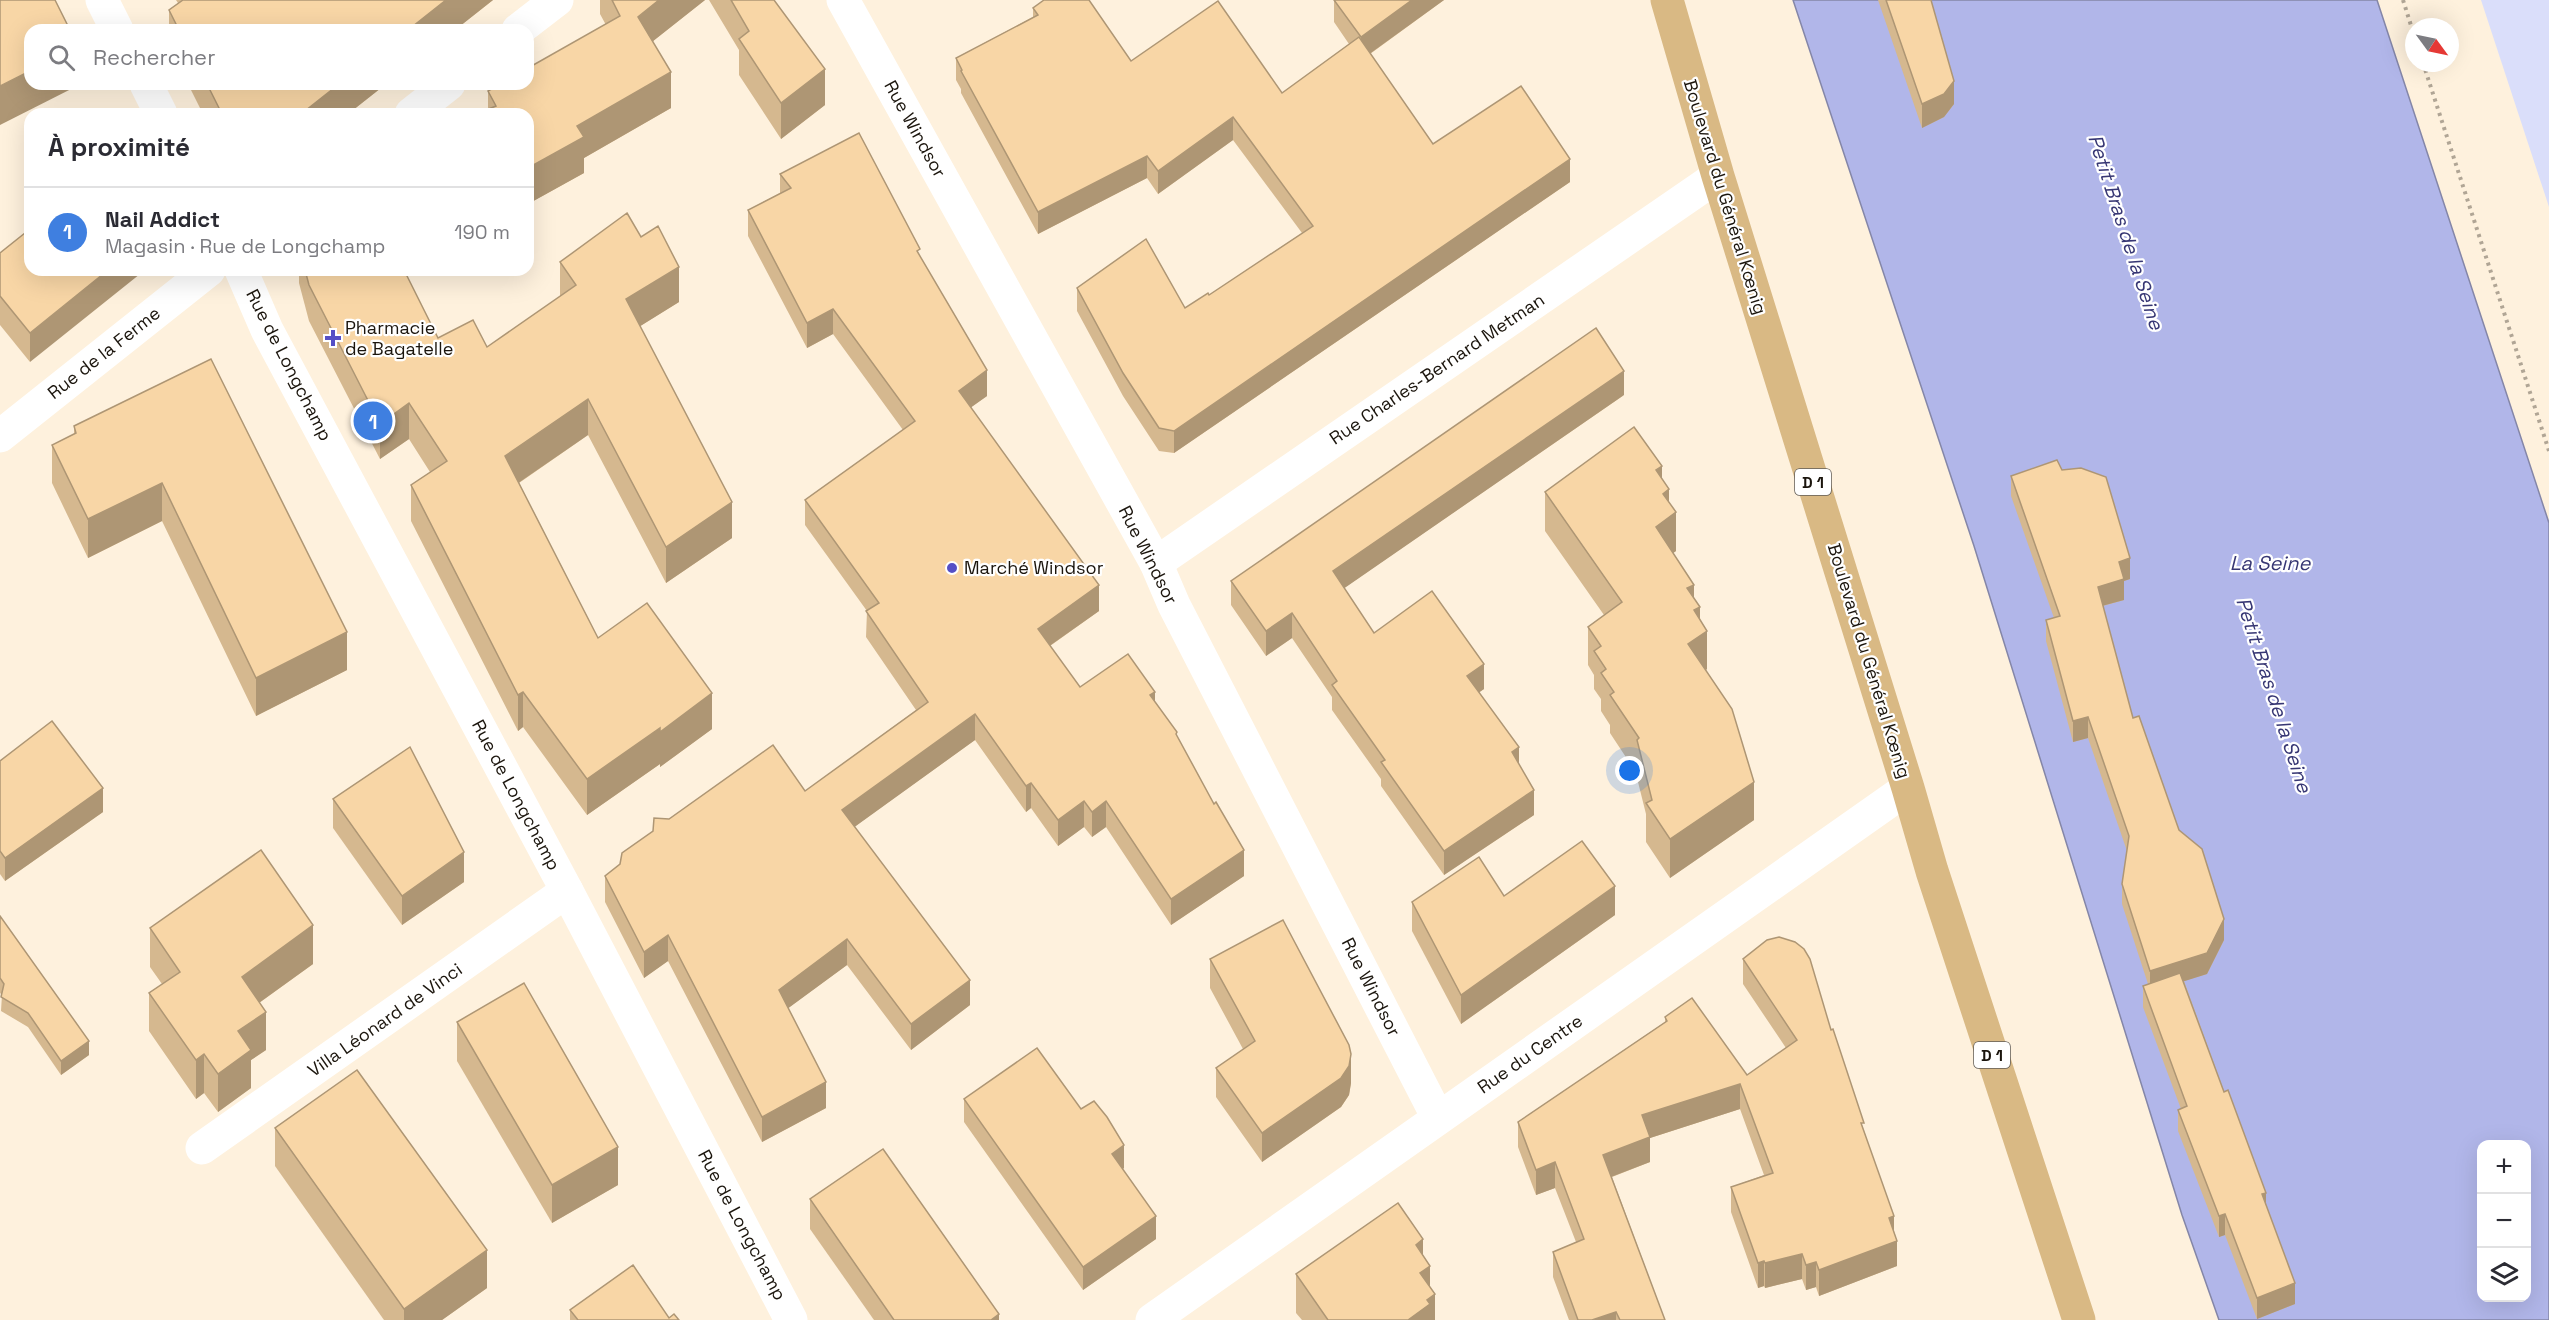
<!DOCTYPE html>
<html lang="fr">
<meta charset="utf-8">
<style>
:root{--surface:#fff;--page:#f7f7f7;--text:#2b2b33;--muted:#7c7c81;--line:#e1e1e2;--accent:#db2777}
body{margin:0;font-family:"Space Grotesk",sans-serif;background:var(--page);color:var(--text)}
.controls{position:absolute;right:18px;bottom:18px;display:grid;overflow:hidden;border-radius:12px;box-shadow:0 6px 24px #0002}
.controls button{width:54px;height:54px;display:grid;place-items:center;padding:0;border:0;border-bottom:2px solid var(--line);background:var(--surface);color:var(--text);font:30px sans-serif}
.compass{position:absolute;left:2405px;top:18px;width:54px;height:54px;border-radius:50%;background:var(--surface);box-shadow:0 6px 24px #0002;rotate:123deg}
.you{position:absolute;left:1630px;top:771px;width:21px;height:21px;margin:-15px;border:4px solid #fff;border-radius:50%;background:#1a73e8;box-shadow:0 0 0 9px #1a73e833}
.badge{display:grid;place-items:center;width:39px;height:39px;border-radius:50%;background:var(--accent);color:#fff;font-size:20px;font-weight:700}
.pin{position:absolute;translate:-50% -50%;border:3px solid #fff;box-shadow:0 2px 6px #0006}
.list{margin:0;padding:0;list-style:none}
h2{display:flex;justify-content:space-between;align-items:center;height:78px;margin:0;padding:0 24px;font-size:26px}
h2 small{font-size:20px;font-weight:400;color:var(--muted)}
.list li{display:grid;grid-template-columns:39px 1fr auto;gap:18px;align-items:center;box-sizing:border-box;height:90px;padding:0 24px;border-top:2px solid var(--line)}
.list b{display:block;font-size:22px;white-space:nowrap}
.list p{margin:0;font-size:20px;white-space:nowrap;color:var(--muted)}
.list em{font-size:20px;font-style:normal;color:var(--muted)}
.icon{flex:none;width:33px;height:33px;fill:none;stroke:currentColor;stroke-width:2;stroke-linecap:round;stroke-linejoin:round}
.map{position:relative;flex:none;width:2549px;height:1320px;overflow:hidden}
.search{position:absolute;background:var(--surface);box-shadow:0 6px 24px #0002;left:24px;top:24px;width:510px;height:66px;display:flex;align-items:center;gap:15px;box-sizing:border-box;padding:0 21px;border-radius:18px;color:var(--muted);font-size:22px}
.panel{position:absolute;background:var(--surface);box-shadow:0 6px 24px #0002;left:24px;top:108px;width:510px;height:168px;border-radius:18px}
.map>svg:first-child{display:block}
.green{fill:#dadefa}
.water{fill:#b1b6e9;stroke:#8486a7;stroke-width:1.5;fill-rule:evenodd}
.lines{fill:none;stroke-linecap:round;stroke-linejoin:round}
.path{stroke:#b0a595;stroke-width:4;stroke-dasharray:3 4.5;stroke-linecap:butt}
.minor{stroke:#fff;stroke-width:33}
.major{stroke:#d9b984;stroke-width:33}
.wall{fill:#d5b88f}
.shaded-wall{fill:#ae9674}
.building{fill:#f8d6a6;stroke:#ae9674;stroke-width:1.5}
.poi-dot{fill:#554fc6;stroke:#fff;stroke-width:2}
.labels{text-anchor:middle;stroke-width:4.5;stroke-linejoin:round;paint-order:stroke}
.shield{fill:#fff;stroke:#5f5b56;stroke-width:1.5}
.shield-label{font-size:16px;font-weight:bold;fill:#1b150d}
.street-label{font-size:18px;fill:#1b150d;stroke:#fff}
.poi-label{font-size:18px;fill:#1b150d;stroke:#fff;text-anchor:start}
.water-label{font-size:20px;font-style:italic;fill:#373774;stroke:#fff}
</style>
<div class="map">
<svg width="2549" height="1320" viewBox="0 0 2549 1320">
<rect width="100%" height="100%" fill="#fef1dd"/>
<!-- green -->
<polygon class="green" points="2481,0 2549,0 2549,207"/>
<!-- water -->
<path class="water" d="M1793 0H2377L2549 523V1320H2219L2182 1215 1974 546ZM2482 1144H2526V1298H2482Z"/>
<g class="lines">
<!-- path -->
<g class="path">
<polyline points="2403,0 2414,35"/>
<polyline points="2423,63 2549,451"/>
</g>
<!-- minor -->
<g class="minor">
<polyline points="102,0 117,30"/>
<polyline points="843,0 1156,563 1174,605 1438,1118"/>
<polyline points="518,30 557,0"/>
<polyline points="146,84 161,114"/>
<polyline points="411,114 449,84"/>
<polyline points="241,270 267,330 567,891 791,1320"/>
<polyline points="0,436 209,270"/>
<polyline points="1156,563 1718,176"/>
<polyline points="202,1148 567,891"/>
<polyline points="1152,1320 1908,788"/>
</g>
<!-- major -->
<polyline class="major" points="1667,0 1718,176 1908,788 1932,871 2079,1320"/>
</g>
<!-- wall -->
<g class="wall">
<polygon points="176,0 493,0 455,30 169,30 169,10 178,3"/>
<polygon points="600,0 705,0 653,41 671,108 584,158 584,173 528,204 528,114 488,109 488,91 606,25 600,14"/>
<polygon points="709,0 774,0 825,105 781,139 739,75 739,50"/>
<polygon points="1334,0 1444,0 1370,54 1433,144 1570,182 1174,453 1159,451 1123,396 1077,311 1077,288 1185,308 1209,295 1302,233 1233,140 1158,194 1147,178 1038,234 961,93 961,89 956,80 956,58 1033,17 1033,8 1131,61 1282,93 1349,44 1334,22"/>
<polygon points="1878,0 1931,0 1954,104 1944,117 1922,128"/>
<polygon points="188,84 386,84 348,114 203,114"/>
<polygon points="780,174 920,257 987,396 971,407 1099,611 1050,646 1080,687 1155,702 1177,737 1244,876 1171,925 1106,827 1092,837 1084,827 1058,846 1031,808 1026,812 975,740 854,827 970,1005 911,1050 847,965 788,1008 826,1108 762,1142 668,961 644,978 605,902 605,876 620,864 653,831 669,819 805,791 916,710 866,637 867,611 805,525 805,500 903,430 833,334 807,348 748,236 748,210 780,193"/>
<polygon points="30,229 30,362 0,325 0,253"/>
<polygon points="560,262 679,302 640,326 732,538 666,583 588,435 519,483 598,638 712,729 660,767 660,764 587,815 523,727 518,731 411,521 411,485 430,472 409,439 380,459 309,321 299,283 299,270 404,270 438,338 487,347 560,297"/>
<polygon points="211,359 347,670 256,716 162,521 88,558 52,483 52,445 74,434 74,426"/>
<polygon points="1624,395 1344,588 1374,633 1484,689 1479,692 1519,765 1534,815 1444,875 1381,786 1381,779 1332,710 1332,697 1292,638 1266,656 1231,605 1231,581"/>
<polygon points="2062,470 2130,579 2124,581 2124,600 2103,606 2133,718 2224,940 2207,974 2184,981 2266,1207 2295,1304 2257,1319 2225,1235 2219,1237 2178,1131 2178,1110 2181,1109 2143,1007 2143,986 2148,984 2122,904 2122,884 2127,851 2088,738 2073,742 2046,641 2046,620 2054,618 2011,496 2011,476"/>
<polygon points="1662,479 1669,502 1676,551 1673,553 1694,598 1700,619 1707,669 1706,670 1754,820 1670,878 1646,842 1646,814 1637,778 1637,774 1610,733 1610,725 1601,711 1601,699 1594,689 1594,675 1588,665 1588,627 1604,615 1545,531 1545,492"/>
<polygon points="0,761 103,812 5,881 0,874"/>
<polygon points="333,799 464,882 402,925 333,828"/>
<polygon points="1504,896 1615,915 1461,1024 1412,931 1412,902"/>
<polygon points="0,916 89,1055 61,1075 28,1027 1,1011 2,995 0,993"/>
<polygon points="150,928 313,964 259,1003 266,1050 251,1060 251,1088 218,1112 204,1093 196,1099 149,1031 149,993 162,984 150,967"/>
<polygon points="1210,959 1351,1083 1349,1095 1341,1107 1262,1162 1216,1097 1216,1068 1243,1049 1210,988"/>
<polygon points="1743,959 1831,1030 1864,1131 1894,1231 1897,1266 1819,1296 1816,1287 1806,1290 1802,1279 1765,1288 1764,1286 1758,1288 1731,1212 1731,1187 1764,1175 1740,1109 1650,1138 1650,1162 1612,1177 1665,1320 1569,1320 1553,1277 1553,1252 1576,1242 1555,1188 1536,1195 1518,1147 1518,1122 1665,1022 1665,1017 1747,1075 1786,1048 1743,984"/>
<polygon points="457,1022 618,1185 552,1223 457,1061"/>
<polygon points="964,1099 1081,1109 1124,1168 1123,1169 1156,1239 1083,1290 964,1122"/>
<polygon points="275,1128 487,1288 442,1320 384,1320 275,1166"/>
<polygon points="810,1199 999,1320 874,1320 810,1229"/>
<polygon points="1423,1255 1430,1288 1435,1320 1302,1320 1296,1313 1296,1274"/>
<polygon points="570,1310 669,1318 679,1320 570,1320"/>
</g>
<!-- shaded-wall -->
<g class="shaded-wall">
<polygon points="446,0 493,0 455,30 408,30"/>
<polygon points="659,0 705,0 638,53 638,17"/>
<polygon points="1412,0 1444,0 1361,60 1361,37"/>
<polygon points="825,69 825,105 781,139 781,103"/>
<polygon points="30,71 30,84 79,84 79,85 0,125 0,86"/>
<polygon points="671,72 671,108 584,158 584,173 528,204 528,168 577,126"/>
<polygon points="1954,81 1954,104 1944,117 1922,128 1922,104"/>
<polygon points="339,84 386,84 348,114 301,114"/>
<polygon points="1233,117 1233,140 1158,194 1158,171"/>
<polygon points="1147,156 1147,178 1038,234 1038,212"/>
<polygon points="1570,159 1570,182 1174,453 1174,431"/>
<polygon points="679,267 679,302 626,335 626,299"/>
<polygon points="108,270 145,270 30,362 30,333"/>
<polygon points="833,309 833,334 807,348 807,323"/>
<polygon points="987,370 987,396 959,416 959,391"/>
<polygon points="1624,371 1624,395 1333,596 1333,571"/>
<polygon points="588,399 588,435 505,492 505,456"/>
<polygon points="409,403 409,439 380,459 380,424"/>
<polygon points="1662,466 1662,505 1656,470"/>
<polygon points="162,483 162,521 88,558 88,519"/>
<polygon points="1669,489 1669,517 1676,512 1676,551 1656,565 1656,527 1663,494"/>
<polygon points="732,502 732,538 666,583 666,547"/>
<polygon points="2130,558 2130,579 2124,581 2124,600 2098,607 2098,587 2119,562"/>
<polygon points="1099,585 1099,611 1038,654 1038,629"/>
<polygon points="1694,585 1694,610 1700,607 1700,636 1707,631 1707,669 1688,682 1687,588"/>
<polygon points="1292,613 1292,638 1266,656 1266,631"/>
<polygon points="347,632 347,670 256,716 256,678"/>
<polygon points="1484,664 1484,689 1467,701 1467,676"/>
<polygon points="523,692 523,727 518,731 518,695"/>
<polygon points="1155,692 1155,718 1150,695"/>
<polygon points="712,693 712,729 660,767 660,764 587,815 587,779 660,728"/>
<polygon points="975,714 975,740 842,836 842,810"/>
<polygon points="2088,717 2088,738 2073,742 2073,721"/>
<polygon points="1519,747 1519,771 1512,752"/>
<polygon points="1754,782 1754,820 1670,878 1670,839"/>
<polygon points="1031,783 1031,808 1026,812 1026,786"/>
<polygon points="103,788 103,812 5,881 5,858"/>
<polygon points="1534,790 1534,815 1444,875 1444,851"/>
<polygon points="1084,801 1084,827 1058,846 1058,820"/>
<polygon points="1106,801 1106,827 1092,837 1092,812"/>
<polygon points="1244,850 1244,876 1171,925 1171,899"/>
<polygon points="464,852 464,882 402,925 402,896"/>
<polygon points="1615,886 1615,915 1461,1024 1461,995"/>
<polygon points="2224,919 2224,940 2207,974 2150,992 2150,971"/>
<polygon points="313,925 313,964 242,1015 242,977"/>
<polygon points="668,935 668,961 644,978 644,952"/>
<polygon points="847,939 847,965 779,1015 779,990"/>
<polygon points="970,980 970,1005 911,1050 911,1024"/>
<polygon points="266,1012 266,1050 251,1060 251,1088 218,1112 218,1074 238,1031"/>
<polygon points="89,1041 89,1055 61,1075 61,1061"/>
<polygon points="204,1054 204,1093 196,1099 196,1060"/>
<polygon points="1351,1054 1351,1083 1349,1095 1341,1107 1262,1162 1262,1133"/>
<polygon points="826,1082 826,1108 762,1142 762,1117"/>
<polygon points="1740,1084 1740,1109 1650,1138 1650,1162 1603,1180 1603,1155 1642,1115"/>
<polygon points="1124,1145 1124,1168 1112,1177 1112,1154"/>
<polygon points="618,1147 618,1185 552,1223 552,1185"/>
<polygon points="1555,1162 1555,1188 1536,1195 1536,1170"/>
<polygon points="2266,1193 2266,1214 2262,1194"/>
<polygon points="2225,1214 2225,1235 2219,1237 2219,1216"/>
<polygon points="1156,1216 1156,1239 1083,1290 1083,1267"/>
<polygon points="1894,1216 1894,1242 1889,1218"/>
<polygon points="1423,1239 1423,1270 1430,1266 1430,1298 1435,1294 1435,1320 1408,1320 1416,1245"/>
<polygon points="1897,1241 1897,1266 1819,1296 1819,1270"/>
<polygon points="487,1250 487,1288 442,1320 404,1320 404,1309"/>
<polygon points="1802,1254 1802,1279 1765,1288 1765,1263"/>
<polygon points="1764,1261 1764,1286 1758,1288 1758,1263"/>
<polygon points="1816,1262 1816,1287 1806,1290 1806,1265"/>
<polygon points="2295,1283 2295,1304 2257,1319 2257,1298"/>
<polygon points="1616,1312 1616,1320 1592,1320"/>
<polygon points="999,1314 999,1320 991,1320"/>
</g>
<!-- building -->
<g class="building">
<polygon points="0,0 55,0 70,30 30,30 30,71 0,86"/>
<polygon points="183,0 446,0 408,30 179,30 169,10"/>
<polygon points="612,0 659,0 638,17 671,72 577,126 584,137 528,168 528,114 476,114 496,106 488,91 500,84 528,84 528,68 620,16"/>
<polygon points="731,0 774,0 825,69 781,103 739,39 749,31"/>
<polygon points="1044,0 1089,0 1131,61 1218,1 1282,93 1359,37 1433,144 1521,86 1570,159 1174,431 1159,428 1123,373 1077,288 1146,239 1185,308 1208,293 1209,295 1313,226 1233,117 1158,171 1147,156 1038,212 961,71 962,70 956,58 1038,15 1033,8"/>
<polygon points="1334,0 1412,0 1361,37"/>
<polygon points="1886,0 1931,0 1954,81 1944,94 1922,104"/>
<polygon points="207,84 339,84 301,114 222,114"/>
<polygon points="859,133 920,249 917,251 987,370 959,391 1099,585 1038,629 1080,687 1128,654 1155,692 1150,695 1177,732 1176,734 1214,804 1216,802 1244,850 1171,899 1106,801 1092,812 1084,801 1058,820 1031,783 1026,786 975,714 842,810 970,980 911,1024 847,939 779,990 826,1082 762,1117 668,935 644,952 605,876 620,864 622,853 653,831 654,818 669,819 773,745 805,791 928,702 866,611 879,603 805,500 915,421 833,309 807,323 748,210 791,188 780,174"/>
<polygon points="627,213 641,237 658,226 679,267 626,299 732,502 666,547 588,399 505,456 598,638 647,603 712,693 660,732 660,728 587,779 523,692 518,695 411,485 447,461 409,403 380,424 309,285 305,270 404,270 438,338 473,320 487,347 576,285 560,262"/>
<polygon points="30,229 30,270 108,270 30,333 0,296 0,253"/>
<polygon points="1596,328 1624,371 1333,571 1374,633 1432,591 1484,664 1467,676 1519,747 1512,752 1534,790 1444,851 1381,762 1385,760 1332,685 1337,681 1292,613 1266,631 1231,581"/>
<polygon points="211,359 347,632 256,678 162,483 88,519 52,445 76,433 74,426"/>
<polygon points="1634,427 1662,466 1656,470 1669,489 1663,494 1676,512 1656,527 1694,585 1687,588 1700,607 1694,610 1707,631 1688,644 1732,709 1754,782 1670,839 1646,803 1652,800 1637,740 1639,738 1610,695 1614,692 1601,673 1606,669 1594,651 1601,646 1588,627 1622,602 1545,492"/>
<polygon points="2057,460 2062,470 2081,468 2106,477 2130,558 2119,562 2124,579 2098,587 2133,718 2139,716 2179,830 2202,849 2224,919 2207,953 2150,971 2122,884 2129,836 2088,717 2073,721 2046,620 2060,616 2011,476"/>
<polygon points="52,721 103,788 5,858 0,851 0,761"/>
<polygon points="410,747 464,852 402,896 333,799"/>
<polygon points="1582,841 1615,886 1461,995 1412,902 1479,857 1504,896"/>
<polygon points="261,850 313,925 242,977 266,1012 238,1031 251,1050 218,1074 204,1054 196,1060 149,993 180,972 150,928"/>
<polygon points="0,916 89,1041 61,1061 28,1013 1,997 4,984 0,978"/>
<polygon points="1283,920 1349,1045 1351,1054 1349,1066 1341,1078 1262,1133 1216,1068 1255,1041 1210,959"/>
<polygon points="1779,937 1795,942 1804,949 1810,959 1831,1030 1833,1029 1864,1123 1861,1123 1894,1216 1889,1218 1897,1241 1819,1270 1816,1262 1806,1265 1802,1254 1765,1263 1764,1261 1758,1263 1731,1187 1773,1173 1740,1084 1642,1115 1650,1137 1603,1155 1665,1320 1620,1320 1616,1312 1592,1320 1578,1320 1553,1252 1584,1239 1555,1162 1536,1170 1518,1122 1667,1021 1665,1017 1692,998 1747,1075 1797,1040 1743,959 1767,940"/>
<polygon points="2180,973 2224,1092 2228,1090 2266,1193 2262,1194 2295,1283 2257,1298 2225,1214 2219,1216 2178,1110 2187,1106 2143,986"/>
<polygon points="524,983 618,1147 552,1185 457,1022"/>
<polygon points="1037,1048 1081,1109 1094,1101 1107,1117 1124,1145 1112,1154 1156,1216 1083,1267 964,1099"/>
<polygon points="357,1070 487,1250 404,1309 275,1128"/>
<polygon points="883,1149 999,1314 991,1320 894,1320 810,1199"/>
<polygon points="1398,1203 1423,1239 1416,1245 1430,1266 1420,1273 1435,1294 1427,1300 1430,1304 1408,1320 1328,1320 1296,1274"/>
<polygon points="633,1265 669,1318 674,1314 679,1320 578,1320 570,1310"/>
</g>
<!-- markers -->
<g class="poi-dot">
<path d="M330 329h6v6h6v6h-6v6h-6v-6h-6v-6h6z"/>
<circle cx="952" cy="568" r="6"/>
</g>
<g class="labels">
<!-- shield labels -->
<g class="shield">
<rect x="1795" y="469" width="36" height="26" rx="4.5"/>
<rect x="1974" y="1042" width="36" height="26" rx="4.5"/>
</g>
<g class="shield-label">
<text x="1813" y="488">D 1</text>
<text x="1992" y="1061">D 1</text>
</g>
<!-- street labels -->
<g class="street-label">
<text transform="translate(915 129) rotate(61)" y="6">Rue Windsor</text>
<text transform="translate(1725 197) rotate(73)" y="6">Boulevard du Général Kœnig</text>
<text transform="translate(104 353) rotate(-38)" y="6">Rue de la Ferme</text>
<text transform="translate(289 365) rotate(63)" y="6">Rue de Longchamp</text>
<text transform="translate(1437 369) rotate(-34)" y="6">Rue Charles-Bernard Metman</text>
<text transform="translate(1148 555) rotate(63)" y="6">Rue Windsor</text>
<text transform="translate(1869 661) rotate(73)" y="6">Boulevard du Général Kœnig</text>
<text transform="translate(516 795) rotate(62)" y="6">Rue de Longchamp</text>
<text transform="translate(1371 987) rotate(63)" y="6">Rue Windsor</text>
<text transform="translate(385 1020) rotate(-35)" y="6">Villa Léonard de Vinci</text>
<text transform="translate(1530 1054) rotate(-35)" y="6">Rue du Centre</text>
<text transform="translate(742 1225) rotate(62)" y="6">Rue de Longchamp</text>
</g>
<!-- poi labels -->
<g class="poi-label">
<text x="345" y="334">Pharmacie<tspan x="345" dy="21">de Bagatelle</tspan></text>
<text x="964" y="574">Marché Windsor</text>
</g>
<!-- water labels -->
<g class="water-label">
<text transform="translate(2126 232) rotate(72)" y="7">Petit Bras de la Seine</text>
<text x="2270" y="570">La Seine</text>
<text transform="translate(2274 695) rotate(72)" y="7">Petit Bras de la Seine</text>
</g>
</g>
</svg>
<div class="controls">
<button>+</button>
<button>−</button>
<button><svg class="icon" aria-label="layers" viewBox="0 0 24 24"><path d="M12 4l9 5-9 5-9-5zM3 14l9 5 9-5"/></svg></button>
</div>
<svg class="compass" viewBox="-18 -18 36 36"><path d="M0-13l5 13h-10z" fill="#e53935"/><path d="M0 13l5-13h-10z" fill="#7c7c81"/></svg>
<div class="you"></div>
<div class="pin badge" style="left:373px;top:421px;background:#3f7fe0">1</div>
<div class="search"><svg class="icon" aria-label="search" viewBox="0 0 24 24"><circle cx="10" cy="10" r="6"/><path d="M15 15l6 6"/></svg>Rechercher</div>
<section class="panel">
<h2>À proximité<small></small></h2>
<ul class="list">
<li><span class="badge" style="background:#3f7fe0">1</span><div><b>Nail Addict</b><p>Magasin · Rue de Longchamp</p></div><em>190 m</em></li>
</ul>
</section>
</div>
